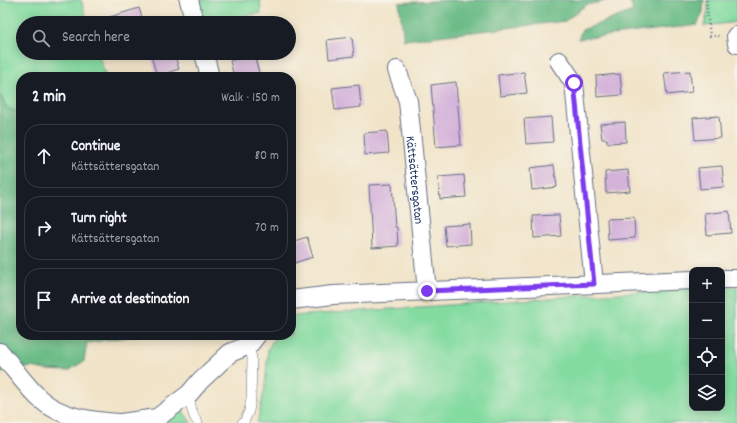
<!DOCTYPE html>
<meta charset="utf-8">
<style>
:root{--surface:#171b24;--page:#242831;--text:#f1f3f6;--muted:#9ea1a6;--line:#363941}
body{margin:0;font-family:Dekko,sans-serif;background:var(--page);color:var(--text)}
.controls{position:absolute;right:12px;bottom:12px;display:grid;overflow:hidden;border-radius:8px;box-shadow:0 2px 10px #0003}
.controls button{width:36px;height:36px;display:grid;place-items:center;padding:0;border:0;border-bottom:1px solid var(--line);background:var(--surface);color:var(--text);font:20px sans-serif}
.stop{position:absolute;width:12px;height:12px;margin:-9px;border:3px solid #7c3aed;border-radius:50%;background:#fff}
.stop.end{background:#7c3aed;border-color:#fff;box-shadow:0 1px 4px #0008}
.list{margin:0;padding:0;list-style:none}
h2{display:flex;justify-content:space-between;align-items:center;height:52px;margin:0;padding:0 16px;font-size:17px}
h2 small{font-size:13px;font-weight:400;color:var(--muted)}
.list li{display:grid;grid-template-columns:26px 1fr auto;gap:12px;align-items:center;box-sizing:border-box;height:64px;margin:0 8px 8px;padding:0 8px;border:1px solid var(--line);border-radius:16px}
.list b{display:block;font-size:15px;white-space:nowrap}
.list p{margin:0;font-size:13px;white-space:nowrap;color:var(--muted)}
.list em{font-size:13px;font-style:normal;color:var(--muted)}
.icon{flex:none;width:22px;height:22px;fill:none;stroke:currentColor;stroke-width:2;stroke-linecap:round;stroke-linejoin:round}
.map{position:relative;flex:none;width:737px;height:423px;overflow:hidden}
.search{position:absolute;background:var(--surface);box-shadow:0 2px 10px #0003;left:16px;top:16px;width:280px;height:44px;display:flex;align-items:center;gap:10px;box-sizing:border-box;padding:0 14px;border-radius:22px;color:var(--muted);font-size:15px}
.panel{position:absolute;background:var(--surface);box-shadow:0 2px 10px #0003;left:16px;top:72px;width:280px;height:268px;border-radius:16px}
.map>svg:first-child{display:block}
.green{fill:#83dba0;stroke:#4f857f}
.forest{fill:#6abb86;stroke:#427572}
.building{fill:#d4b2da}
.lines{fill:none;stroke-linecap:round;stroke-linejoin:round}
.service-casing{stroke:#666e83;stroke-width:10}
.minor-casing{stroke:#666e83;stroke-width:20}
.path{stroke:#666e83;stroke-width:2.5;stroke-dasharray:1 3;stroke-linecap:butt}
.service{stroke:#fff;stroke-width:9}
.minor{stroke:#fff;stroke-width:18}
.route{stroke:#7c3aed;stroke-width:5}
.labels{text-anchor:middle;stroke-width:4;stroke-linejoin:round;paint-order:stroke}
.street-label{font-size:13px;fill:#1b2f5e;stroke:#f7f3e8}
</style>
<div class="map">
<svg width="737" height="423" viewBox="0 0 737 423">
<rect width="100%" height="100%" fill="#f7f3e8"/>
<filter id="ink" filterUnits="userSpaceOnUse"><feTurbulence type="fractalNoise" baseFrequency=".025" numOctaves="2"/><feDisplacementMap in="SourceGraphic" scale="8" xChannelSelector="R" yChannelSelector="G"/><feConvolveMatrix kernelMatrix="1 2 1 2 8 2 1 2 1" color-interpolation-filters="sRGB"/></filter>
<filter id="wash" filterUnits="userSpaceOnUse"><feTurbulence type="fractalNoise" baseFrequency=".012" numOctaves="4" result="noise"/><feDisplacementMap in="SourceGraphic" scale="16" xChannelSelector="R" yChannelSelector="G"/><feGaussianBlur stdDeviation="0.9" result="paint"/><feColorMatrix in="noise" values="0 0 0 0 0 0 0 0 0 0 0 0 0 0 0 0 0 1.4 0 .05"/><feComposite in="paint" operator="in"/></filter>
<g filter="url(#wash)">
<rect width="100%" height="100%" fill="#f1e4c9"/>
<!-- green -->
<g class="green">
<polygon points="0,0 81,0 88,23 23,23 23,53 98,53 106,77 21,77 21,114 7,108 0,95"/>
<polygon points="197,0 260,0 261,13 203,23"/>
<polygon points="708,0 737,0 737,22 704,26 708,11"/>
<polygon points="722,287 737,287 737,423 257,423 265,388 268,349 276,335 291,335 291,316 692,288 692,408 722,408"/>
<polygon points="180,406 191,423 165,423"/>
</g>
<!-- forest -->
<g class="forest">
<polygon points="451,0 610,0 586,5 565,21 404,40 399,3"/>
<polygon points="630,0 704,0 703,12 697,25 578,39 582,30 633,11"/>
<polygon points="0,95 6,107 21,114 21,335 140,335 87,343 84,361 68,371 46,370 32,367 0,373"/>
</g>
<g id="blocks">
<!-- building -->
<g class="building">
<polygon points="139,8 144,23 101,23 100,20"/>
<polygon points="352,37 354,56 329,59 327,40"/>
<polygon points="160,53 174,53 179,69 157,76 151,56"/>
<polygon points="254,54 259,73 247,77 234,77 230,61"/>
<polygon points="690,71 692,92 667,95 664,73"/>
<polygon points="524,72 527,93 500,96 498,75"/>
<polygon points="620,74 622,95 597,97 596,76"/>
<polygon points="456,82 461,145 436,147 431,85"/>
<polygon points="359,85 361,107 335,110 332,88"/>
<polygon points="719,116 721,138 695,140 693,118"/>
<polygon points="551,117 553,142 526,144 524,119"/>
<polygon points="625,122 626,142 607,143 607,139 602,139 600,124"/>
<polygon points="387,131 389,153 365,155 364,133"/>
<polygon points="554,165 557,187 532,190 530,168"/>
<polygon points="722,166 724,187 700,189 698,168"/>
<polygon points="628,170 630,191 606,193 605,172"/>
<polygon points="464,175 466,197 440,199 438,177"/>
<polygon points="392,184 395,227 397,227 398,246 372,248 369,185"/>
<polygon points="729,211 731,233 707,235 705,214"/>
<polygon points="559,215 561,236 534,238 533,216"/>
<polygon points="634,218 635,238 608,240 607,219"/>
<polygon points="470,224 471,244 446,246 444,226"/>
<polygon points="307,237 313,257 291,264 291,242"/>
</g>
</g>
</g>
<g filter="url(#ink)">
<use href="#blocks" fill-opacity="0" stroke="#666e83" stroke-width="1"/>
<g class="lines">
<defs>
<g id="service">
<path d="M189 394C190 403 192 416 198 423"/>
<polyline points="242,423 244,422 249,411 251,398 252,358 249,345"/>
</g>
<g id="minor">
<polyline points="189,0 195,23"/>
<polyline points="736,36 737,44"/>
<polyline points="204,53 210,77"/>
<polyline points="559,61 574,83 594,284"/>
<path id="s1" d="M397 70 408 101 427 291"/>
<polyline points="722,279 737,279"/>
<polyline points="291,300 333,295 692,280"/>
<path d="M0 352C13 367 25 385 40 399 61 418 93 421 119 423"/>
<polyline points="121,423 157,418 189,394 200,381 230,353 249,345 257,335"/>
</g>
</defs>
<!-- service casing -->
<use href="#service" class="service-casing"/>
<!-- minor casing -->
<use href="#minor" class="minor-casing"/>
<!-- path -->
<polyline class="path" points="706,0 710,36 720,36"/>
<!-- service -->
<use href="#service" class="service"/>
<!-- minor -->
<use href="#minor" class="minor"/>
</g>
</g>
<g class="lines" filter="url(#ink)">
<!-- route -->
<polyline class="route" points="427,291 594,284 574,83"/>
</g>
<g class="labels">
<!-- street labels -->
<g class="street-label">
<text dy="5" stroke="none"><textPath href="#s1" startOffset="112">Kättsättersgatan</textPath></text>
</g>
</g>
</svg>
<div class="controls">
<button>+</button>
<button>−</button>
<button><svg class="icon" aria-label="locate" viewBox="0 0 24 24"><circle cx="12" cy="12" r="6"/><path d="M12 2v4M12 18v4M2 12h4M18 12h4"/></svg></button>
<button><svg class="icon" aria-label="layers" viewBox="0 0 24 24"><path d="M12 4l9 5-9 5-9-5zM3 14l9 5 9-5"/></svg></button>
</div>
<div class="stop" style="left:574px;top:83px"></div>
<div class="stop end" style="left:427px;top:291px"></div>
<div class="search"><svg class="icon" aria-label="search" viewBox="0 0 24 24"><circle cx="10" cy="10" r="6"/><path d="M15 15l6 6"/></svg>Search here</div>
<section class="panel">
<h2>2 min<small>Walk · 150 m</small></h2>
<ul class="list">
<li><svg class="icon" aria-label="ahead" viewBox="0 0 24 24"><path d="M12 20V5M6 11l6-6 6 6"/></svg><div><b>Continue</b><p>Kättsättersgatan</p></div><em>80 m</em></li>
<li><svg class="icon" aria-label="right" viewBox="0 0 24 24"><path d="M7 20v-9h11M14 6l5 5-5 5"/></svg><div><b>Turn right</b><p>Kättsättersgatan</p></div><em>70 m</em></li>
<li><svg class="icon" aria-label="arrive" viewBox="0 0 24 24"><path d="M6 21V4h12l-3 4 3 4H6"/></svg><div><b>Arrive at destination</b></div></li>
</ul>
</section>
</div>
